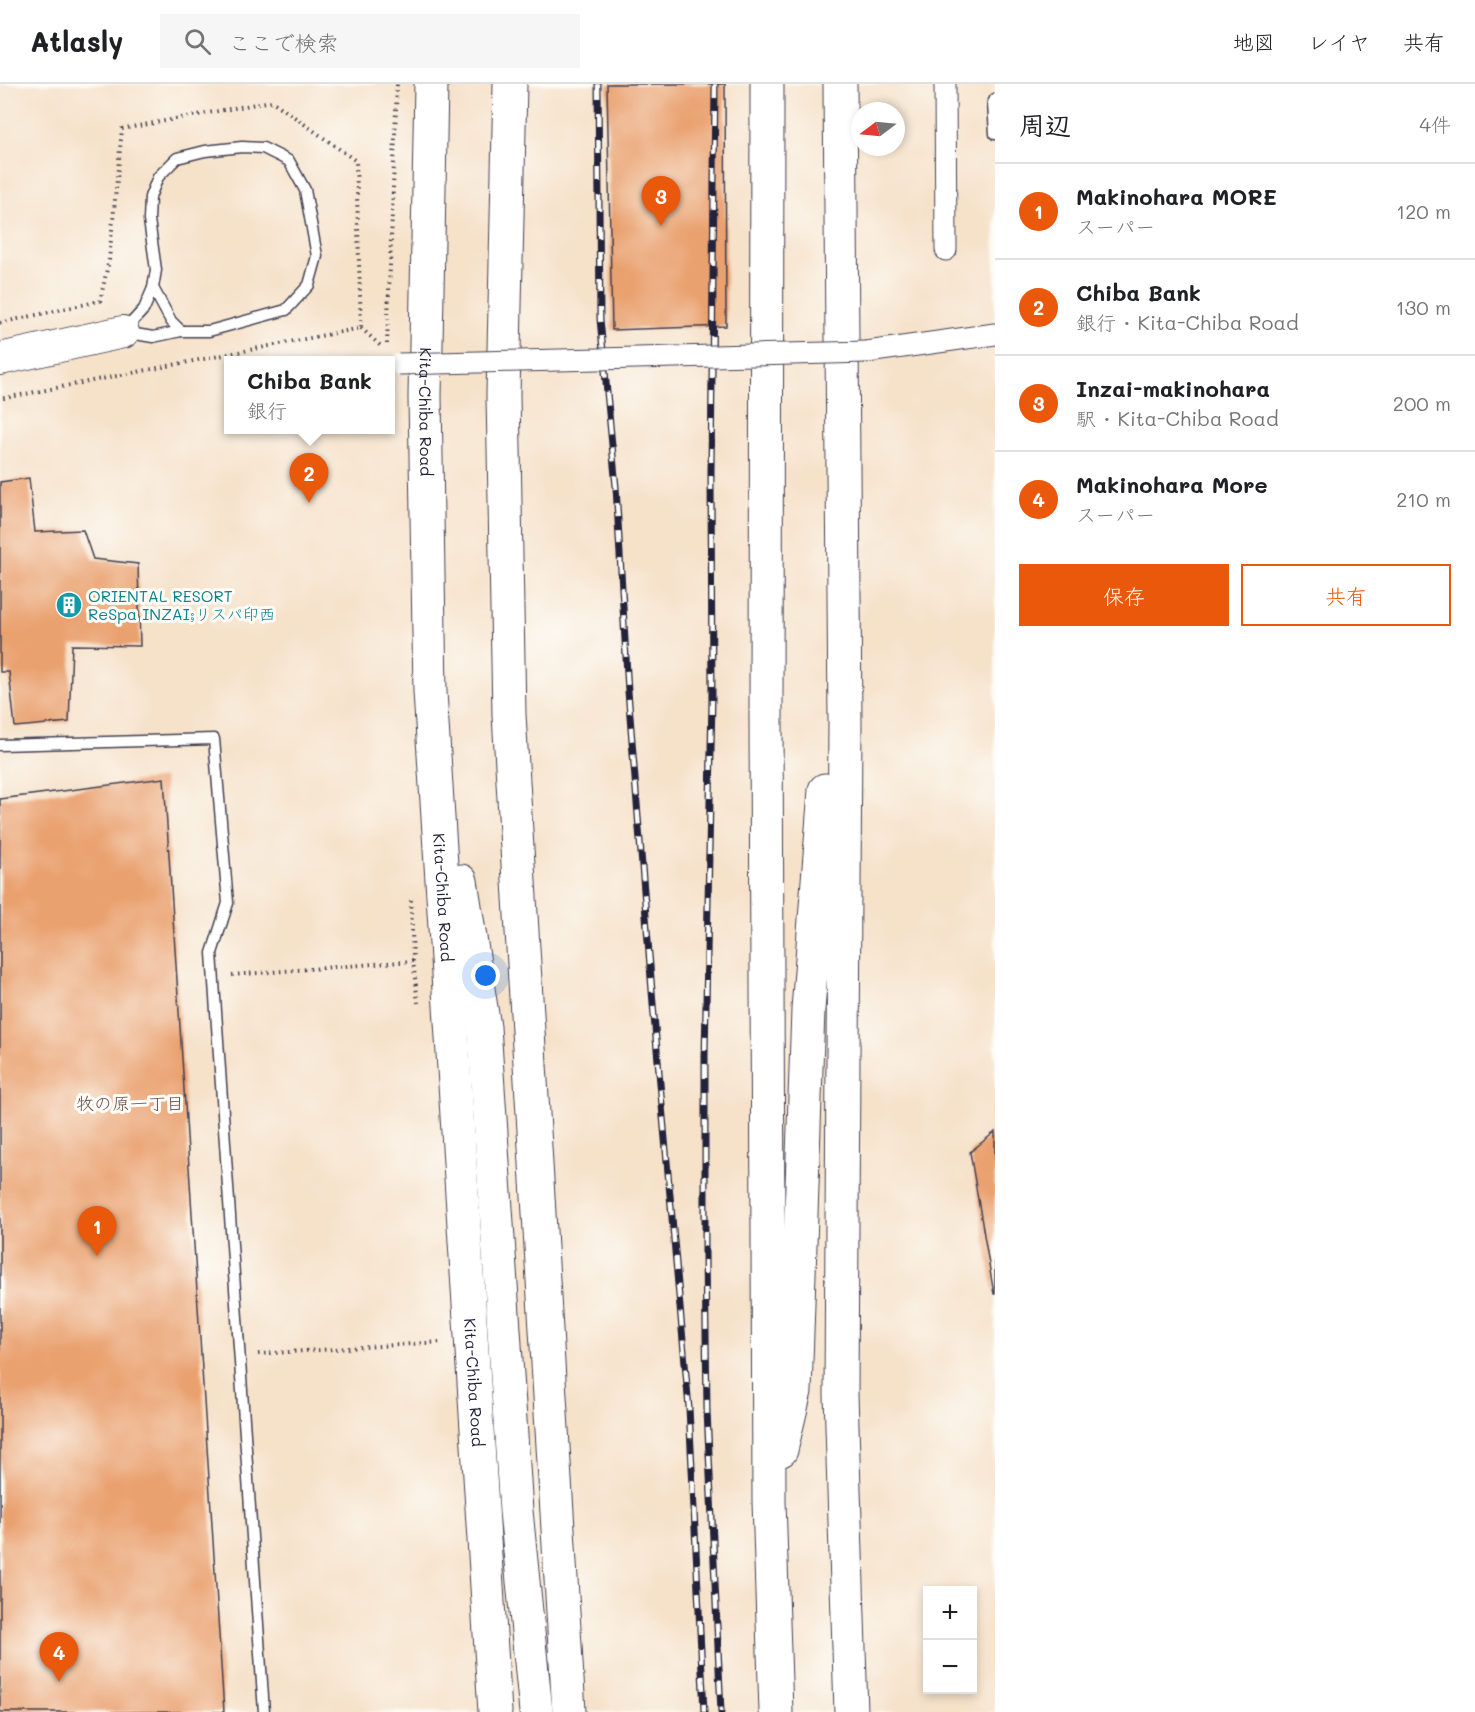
<!DOCTYPE html>
<html lang="ja">
<meta charset="utf-8">
<style>
:root{--surface:#fff;--page:#f6f6f6;--text:#202124;--muted:#757577;--line:#e0e0e0;--accent:#ea580c}
body{margin:0;font-family:Mali,"Klee One",sans-serif;background:var(--page);color:var(--text)}
.controls{position:absolute;right:18px;bottom:18px;display:grid;overflow:hidden;border-radius:0px;box-shadow:0 3px 9px #0003}
.controls button{width:54px;height:54px;display:grid;place-items:center;padding:0;border:0;border-bottom:2px solid var(--line);background:var(--surface);color:var(--text);font:30px sans-serif}
.compass{position:absolute;left:851px;top:18px;width:54px;height:54px;border-radius:50%;background:var(--surface);box-shadow:0 3px 9px #0003;rotate:254deg}
.you{position:absolute;left:486px;top:892px;width:21px;height:21px;margin:-15px;border:4px solid #fff;border-radius:50%;background:#1a73e8;box-shadow:0 0 0 9px #1a73e833}
.badge{display:grid;place-items:center;width:39px;height:39px;border-radius:50%;background:var(--accent);color:#fff;font-size:20px;font-weight:700}
.pin{position:absolute;translate:-50% -50px;filter:drop-shadow(0 2px 3px #0008)}
.pin::after{content:'';position:absolute;top:32px;width:21px;height:18px;background:inherit;clip-path:polygon(0 0,100% 0,50% 100%)}
.popup{position:absolute;left:224px;top:272px;width:171px;height:78px;box-sizing:border-box;display:grid;place-content:center;border-radius:0px;background:var(--surface);filter:drop-shadow(0 2px 4px #0005);font-size:20px;white-space:nowrap;color:var(--muted)}
.popup b{font-size:22px;color:var(--text)}
.popup::after{content:'';position:absolute;left:50%;top:100%;margin-left:-12px;border:12px solid transparent;border-top-color:var(--surface)}
.list{margin:0;padding:0;list-style:none}
h2{display:flex;justify-content:space-between;align-items:center;height:78px;margin:0;padding:0 24px;font-size:26px}
h2 small{font-size:20px;font-weight:400;color:var(--muted)}
.list li{display:grid;grid-template-columns:39px 1fr auto;gap:18px;align-items:center;box-sizing:border-box;height:96px;padding:0 24px;border-top:2px solid var(--line)}
.list b{display:block;font-size:22px;white-space:nowrap}
.list p{margin:0;font-size:20px;white-space:nowrap;color:var(--muted)}
.list em{font-size:20px;font-style:normal;color:var(--muted)}
.actions{display:flex;gap:12px;padding:18px 24px}
.actions a{flex:1;padding:14px 0;border:2px solid var(--accent);border-radius:0px;text-align:center;font-size:21px;color:var(--accent)}
.actions .main{background:var(--accent);color:#fff}
.icon{flex:none;width:33px;height:33px;fill:none;stroke:currentColor;stroke-width:2;stroke-linecap:round;stroke-linejoin:round}
.map{position:relative;flex:none;width:995px;height:1628px;overflow:hidden}
header{display:flex;align-items:center;gap:36px;box-sizing:border-box;height:84px;padding:0 30px;background:var(--surface);border-bottom:2px solid var(--line)}
header strong{font-size:28px}
nav{display:flex;gap:33px;margin-inline-start:auto;font-size:21px}
.search{width:420px;height:54px;background:var(--page);display:flex;align-items:center;gap:15px;box-sizing:border-box;padding:0 21px;border-radius:0px;color:var(--muted);font-size:22px}
main{display:flex}
aside{flex:1;background:var(--surface)}
.map>svg:first-child{display:block}
.building{fill:#eaa170}
.lines{fill:none;stroke-linecap:round;stroke-linejoin:round}
.lane-casing{stroke:#423f50;stroke-width:13}
.street-casing{stroke:#423f50;stroke-width:23}
.secondary-casing{stroke:#423f50;stroke-width:34}
.highway-casing{stroke:#423f50;stroke-width:35}
.path{stroke:#423f50;stroke-width:4;stroke-dasharray:1.5 4.5;stroke-linecap:butt}
.lane{stroke:#fff;stroke-width:10}
.street{stroke:#fff;stroke-width:21}
.secondary{stroke:#fff;stroke-width:32}
.highway{stroke:#fff;stroke-width:33}
.rail-casing{stroke:#22223b;stroke-width:7}
.rail{stroke:#fdfcf7;stroke-width:4.5;stroke-dasharray:14;stroke-linecap:butt}
.street-bridge-casing{stroke:#423f50;stroke-width:23;stroke-linecap:butt}
.street-bridge{stroke:#fff;stroke-width:21}
.labels{text-anchor:middle;stroke-width:6;stroke-linejoin:round;paint-order:stroke}
.street-label{font-size:16px;fill:#22223b;stroke:#fdfcf7}
.culture-label{font-size:16px;fill:#0d838f;stroke:#fdfcf7;text-anchor:start}
.neighbourhood-label{font-size:18px;fill:#684e4e;stroke:#fdfcf7}
</style>
<header>
<strong>Atlasly</strong>
<div class="search"><svg class="icon" aria-label="search" viewBox="0 0 24 24"><circle cx="10" cy="10" r="6"/><path d="M15 15l6 6"/></svg>ここで検索</div>
<nav><a>地図</a><a>レイヤ</a><a>共有</a></nav>
</header>
<main>
<div class="map">
<svg width="995" height="1628" viewBox="0 0 995 1628">
<rect width="100%" height="100%" fill="#fdfcf7"/>
<filter id="ink" filterUnits="userSpaceOnUse"><feTurbulence type="fractalNoise" baseFrequency=".0167" numOctaves="2"/><feDisplacementMap in="SourceGraphic" scale="12" xChannelSelector="R" yChannelSelector="G"/><feConvolveMatrix kernelMatrix="1 2 1 2 8 2 1 2 1" color-interpolation-filters="sRGB"/></filter>
<filter id="wash" filterUnits="userSpaceOnUse"><feTurbulence type="fractalNoise" baseFrequency=".008" numOctaves="4" result="noise"/><feDisplacementMap in="SourceGraphic" scale="24" xChannelSelector="R" yChannelSelector="G"/><feGaussianBlur stdDeviation="1.35" result="paint"/><feColorMatrix in="noise" values="0 0 0 0 0 0 0 0 0 0 0 0 0 0 0 0 0 1.4 0 .05"/><feComposite in="paint" operator="in"/></filter>
<g filter="url(#wash)">
<rect width="100%" height="100%" fill="#f6e1c9"/>
<g id="blocks">
<!-- building -->
<g class="building">
<polygon points="607,0 725,0 726,242 612,246"/>
<polygon points="29,394 35,448 83,446 93,475 138,480 140,562 72,561 69,638 15,643 9,588 0,588 0,398"/>
<polygon points="164,694 224,1628 0,1628 0,715"/>
<polygon points="995,1048 995,1210 994,1210 970,1068"/>
</g>
</g>
</g>
<g filter="url(#ink)">
<use href="#blocks" fill-opacity="0" stroke="#423f50" stroke-width="1.5"/>
<g class="lines">
<defs>
<g id="lane">
<polyline points="995,15 993,19 995,50"/>
<polygon points="242,63 263,64 289,77 305,106 317,172 309,201 286,226 209,247 181,247 153,253 123,248 144,225 153,204 156,186 149,136 150,113 158,93 177,74 205,67"/>
<polyline points="153,204 171,237 181,247"/>
<polyline points="0,661 214,655 228,819 212,869 264,1628"/>
</g>
<g id="street">
<polyline points="945,0 946,166"/>
<polyline points="867,268 995,250"/>
</g>
<polyline id="secondary" points="0,275 123,248"/>
<g id="highway">
<path id="s1" d="M431 0 425 313 430 608 495 1628"/>
<polyline points="510,0 503,311 509,631 569,1628"/>
<polyline points="767,0 766,632 769,1417 776,1628"/>
<polyline points="840,0 845,638 841,1310 851,1628"/>
<polyline points="461,797 484,943 516,1427 536,1628"/>
<polyline points="781,1366 795,1307 808,926 825,706"/>
</g>
</defs>
<!-- lane casing -->
<use href="#lane" class="lane-casing"/>
<!-- street casing -->
<use href="#street" class="street-casing"/>
<!-- secondary casing -->
<use href="#secondary" class="secondary-casing"/>
<!-- highway casing -->
<use href="#highway" class="highway-casing"/>
<!-- path -->
<g class="path">
<polyline points="0,239 100,217 109,176 122,45 272,17 356,77 361,244 0,315"/>
<polyline points="361,244 383,264"/>
<polyline points="387,260 397,0"/>
<polyline points="411,816 413,877 418,919"/>
<polyline points="232,891 413,877"/>
<polyline points="258,1270 442,1258"/>
</g>
<!-- lane -->
<use href="#lane" class="lane"/>
<!-- street -->
<use href="#street" class="street"/>
<!-- secondary -->
<use href="#secondary" class="secondary"/>
<!-- highway -->
<use href="#highway" class="highway"/>
<defs>
<g id="rail">
<polyline points="598,0 600,235 616,403 628,607 654,932 689,1324 704,1628"/>
<polyline points="715,0 711,389 712,615 705,972 705,1170 707,1327 721,1628"/>
</g>
</defs>
<!-- rail casing -->
<use href="#rail" class="rail-casing"/>
<!-- rail -->
<use href="#rail" class="rail"/>
<defs>
<polyline id="street-bridge" points="399,280 867,268"/>
</defs>
<!-- street-bridge casing -->
<use href="#street-bridge" class="street-bridge-casing"/>
<!-- street-bridge -->
<use href="#street-bridge" class="street-bridge"/>
</g>
</g>
<!-- icons -->
<defs>
<symbol id="building-disc" viewBox="-11 -11 22 22"><circle r="9.5" fill="#0f9aa8" stroke="#fdfcf7"/><path d="M-4-6H4V6H1V3H-1V6H-4ZM-2.5-4.3h1.7v1.8h-1.7ZM.8-4.3h1.7v1.8H.8ZM-2.5-1h1.7V.8h-1.7ZM.8-1h1.7V.8H.8Z" fill="#fff"/></symbol>
</defs>
<g fill-rule="evenodd">
<use href="#building-disc" x="54" y="506" width="30" height="30"/>
</g>
<g class="labels">
<!-- street labels -->
<g class="street-label">
<text dy="6" stroke="none"><textPath href="#s1" startOffset="328">Kita-Chiba Road</textPath></text>
<text dy="6" stroke="none"><textPath href="#s1" startOffset="814">Kita-Chiba Road</textPath></text>
<text dy="6" stroke="none"><textPath href="#s1" startOffset="1300">Kita-Chiba Road</textPath></text>
</g>
<!-- culture labels -->
<g class="culture-label">
<text x="88" y="518">ORIENTAL RESORT<tspan x="88" dy="18">ReSpa INZAI;リスパ印西</tspan></text>
</g>
<!-- neighbourhood labels -->
<g class="neighbourhood-label">
<text x="130" y="1026">牧の原一丁目</text>
</g>
</g>
</svg>
<div class="controls">
<button>+</button>
<button>−</button>
</div>
<svg class="compass" viewBox="-18 -18 36 36"><path d="M0-13l5 13h-10z" fill="#e53935"/><path d="M0 13l5-13h-10z" fill="#757577"/></svg>
<div class="you"></div>
<div class="pin badge" style="left:97px;top:1172px">1</div>
<div class="pin badge" style="left:309px;top:419px">2</div>
<div class="popup"><b>Chiba Bank</b>銀行</div>
<div class="pin badge" style="left:661px;top:142px">3</div>
<div class="pin badge" style="left:59px;top:1598px">4</div>
</div>
<aside>
<h2>周辺<small>4件</small></h2>
<ul class="list">
<li><span class="badge">1</span><div><b>Makinohara MORE</b><p>スーパー</p></div><em>120 m</em></li>
<li><span class="badge">2</span><div><b>Chiba Bank</b><p>銀行 · Kita-Chiba Road</p></div><em>130 m</em></li>
<li><span class="badge">3</span><div><b>Inzai-makinohara</b><p>駅 · Kita-Chiba Road</p></div><em>200 m</em></li>
<li><span class="badge">4</span><div><b>Makinohara More</b><p>スーパー</p></div><em>210 m</em></li>
</ul>
<div class="actions"><a class="main">保存</a><a>共有</a></div>
</aside>
</main>
